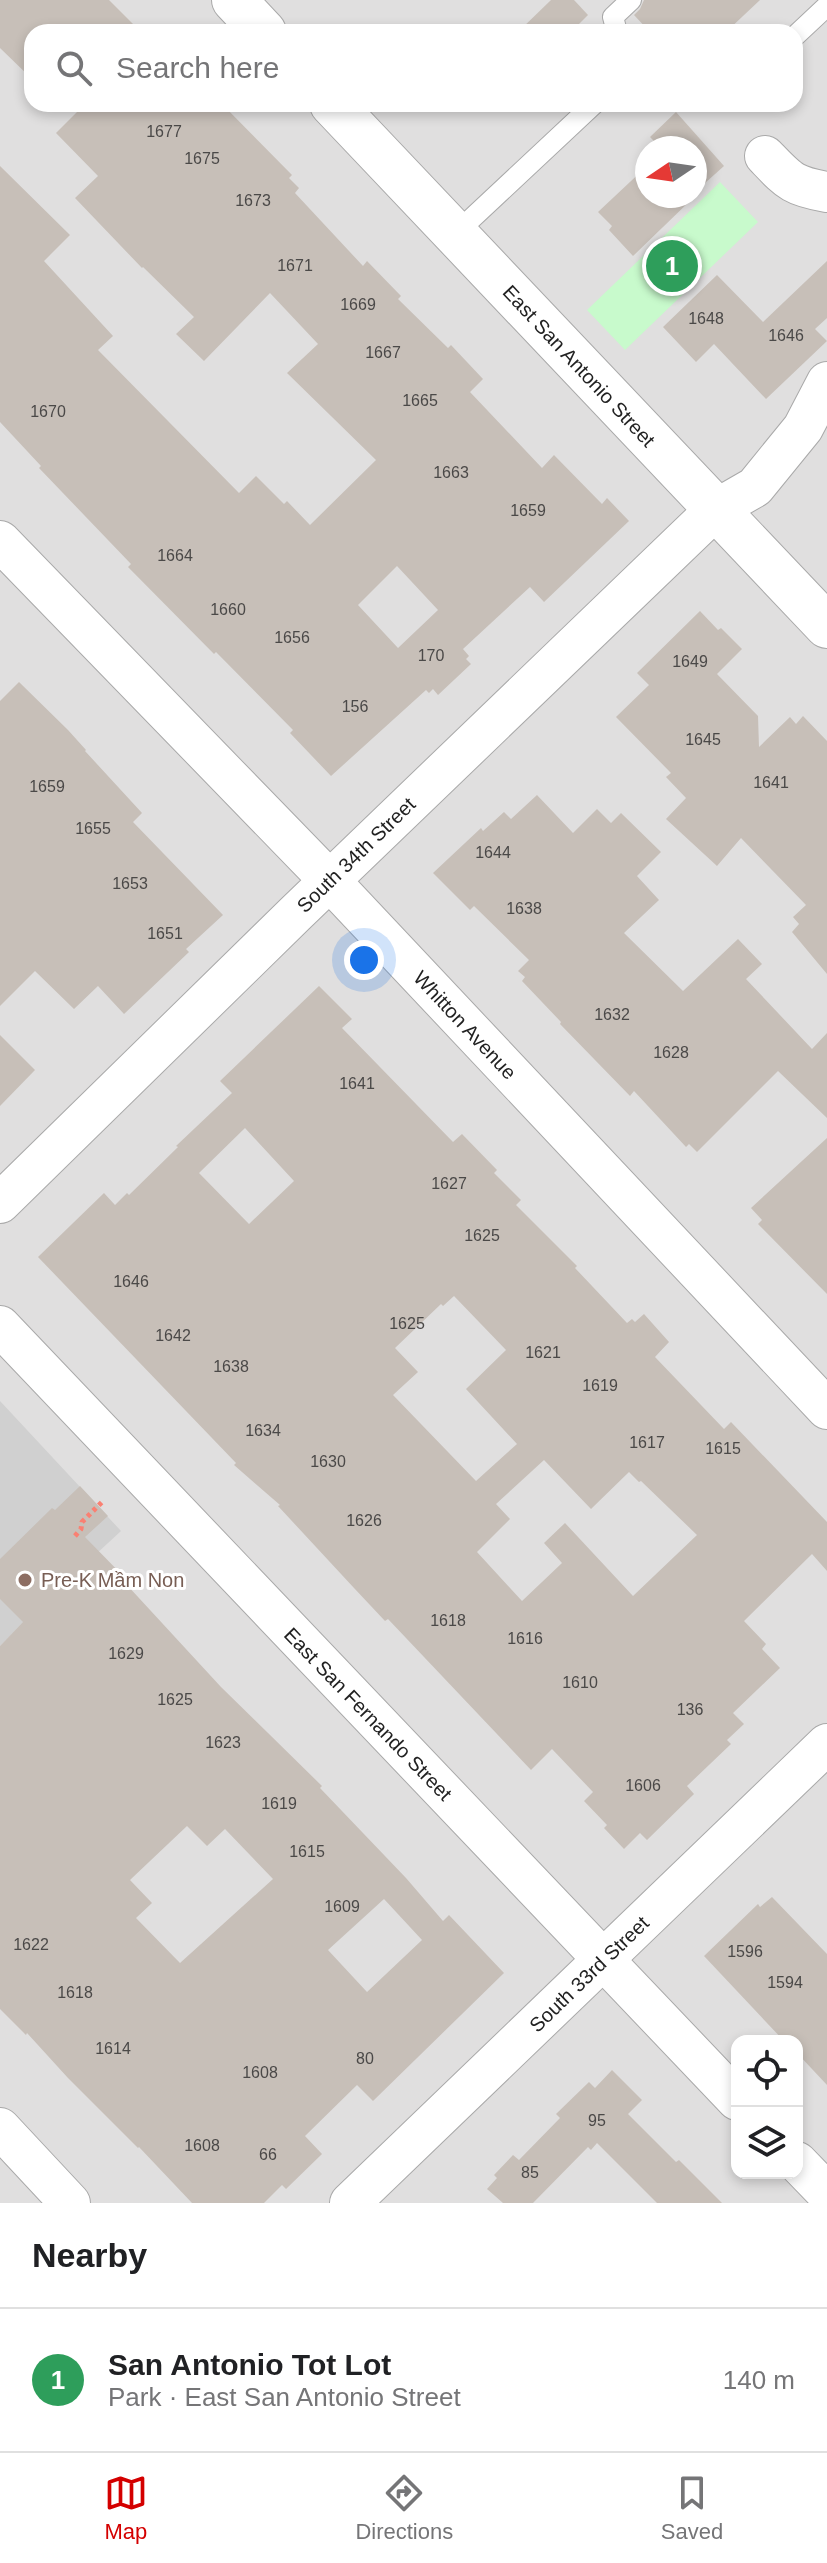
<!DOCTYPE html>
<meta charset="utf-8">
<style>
:root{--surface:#fff;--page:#f2f2f2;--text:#202124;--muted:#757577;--line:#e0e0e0;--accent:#d40000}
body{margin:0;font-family:Arial,sans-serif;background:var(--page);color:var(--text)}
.controls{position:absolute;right:24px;bottom:24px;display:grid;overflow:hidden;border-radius:16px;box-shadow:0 4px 12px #0003}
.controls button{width:72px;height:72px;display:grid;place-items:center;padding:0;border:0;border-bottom:2px solid var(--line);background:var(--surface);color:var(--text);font:40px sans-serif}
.compass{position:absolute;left:635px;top:136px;width:72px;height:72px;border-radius:50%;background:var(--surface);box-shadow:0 4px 12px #0003;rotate:257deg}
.you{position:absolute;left:364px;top:960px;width:28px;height:28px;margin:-20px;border:6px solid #fff;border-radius:50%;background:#1a73e8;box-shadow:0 0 0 12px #1a73e833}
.badge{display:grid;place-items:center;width:52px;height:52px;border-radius:50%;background:var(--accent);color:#fff;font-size:26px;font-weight:700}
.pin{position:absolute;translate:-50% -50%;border:4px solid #fff;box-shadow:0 2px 8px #0006}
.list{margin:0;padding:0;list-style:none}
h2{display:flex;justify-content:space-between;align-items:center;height:104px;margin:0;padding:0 32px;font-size:34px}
h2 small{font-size:26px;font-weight:400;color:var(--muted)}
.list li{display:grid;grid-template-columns:52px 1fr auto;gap:24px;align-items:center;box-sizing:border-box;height:144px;padding:0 32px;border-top:2px solid var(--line)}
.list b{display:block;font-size:30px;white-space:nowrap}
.list p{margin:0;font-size:26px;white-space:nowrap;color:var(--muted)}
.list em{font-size:26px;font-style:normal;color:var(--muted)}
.icon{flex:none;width:44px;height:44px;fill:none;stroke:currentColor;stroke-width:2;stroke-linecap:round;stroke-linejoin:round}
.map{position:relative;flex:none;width:827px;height:2203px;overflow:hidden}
.search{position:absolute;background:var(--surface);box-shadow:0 4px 12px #0003;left:24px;right:24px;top:24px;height:88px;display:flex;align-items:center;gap:20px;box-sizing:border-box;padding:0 28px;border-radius:24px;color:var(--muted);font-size:30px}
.sheet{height:248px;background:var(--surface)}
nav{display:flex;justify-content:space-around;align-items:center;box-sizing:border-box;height:112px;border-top:2px solid var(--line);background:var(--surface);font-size:22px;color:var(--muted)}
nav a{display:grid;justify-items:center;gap:4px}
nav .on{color:var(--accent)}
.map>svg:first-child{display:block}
.residential{fill:#e0dfdf;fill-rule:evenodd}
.religious{fill:#d0d0d0}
.park{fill:#c8facc}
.building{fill:#c7bfb8;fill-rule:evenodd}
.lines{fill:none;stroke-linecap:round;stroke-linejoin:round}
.service-casing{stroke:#a9a9a9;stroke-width:22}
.minor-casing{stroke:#a9a9a9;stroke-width:42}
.tertiary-casing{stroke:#a9a9a9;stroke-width:46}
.path{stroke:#fa8072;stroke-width:5;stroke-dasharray:4 4;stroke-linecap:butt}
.service{stroke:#fff;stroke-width:20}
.minor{stroke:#fff;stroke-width:40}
.tertiary{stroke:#fff;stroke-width:44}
.education-dot{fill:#8d6e63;stroke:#fff;stroke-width:3}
.labels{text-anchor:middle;stroke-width:6;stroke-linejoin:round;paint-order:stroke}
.number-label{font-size:16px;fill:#4b4948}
.street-label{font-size:20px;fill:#222;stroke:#fff}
.education-label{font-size:20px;fill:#785e54;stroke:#fff;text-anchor:start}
</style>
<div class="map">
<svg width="827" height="2203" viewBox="0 0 827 2203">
<rect width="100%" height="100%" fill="#f2efe9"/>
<!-- residential -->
<path class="residential" d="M0 0H827V2203H0ZM32 32H795V104H32ZM647 148H695V196H647ZM737 2041H797V2173H737Z"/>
<!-- religious -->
<polygon class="religious" points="0,1401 121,1531 30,1615 0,1646"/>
<!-- park -->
<polygon class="park" points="720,182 758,222 625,350 587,310"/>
<!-- building -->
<g class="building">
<polygon points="0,0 109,0 141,32 32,32 32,79 0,48"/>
<polygon points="551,0 574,0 588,15 571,32 518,32"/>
<polygon points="644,0 760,0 726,32 650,32 634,15 640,9"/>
<path d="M85 104H222L292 175 289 178 299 188 295 193 363 266 367 261 401 296 398 299 448 348 451 345 483 379 470 392 542 468 554 455 602 504 607 498 629 521 544 602 530 587 463 649 469 656 466 659 471 664 438 695 433 689 429 693 426 690 331 776 290 733 293 730 216 652 214 654 128 567 131 564 39 468 41 466 0 422V166L70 235 44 261 113 336 98 350 239 493 256 476 284 504 287 501 310 525 376 460 287 373 318 344 270 293 204 361 176 334 194 317 143 267 142 268 75 198 98 176 56 133ZM397 566 438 610 398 648 358 605Z"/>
<polygon points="676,112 724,166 695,192 695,148 661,148 650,137"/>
<polygon points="647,166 647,196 693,198 633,256 609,230 612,226 598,212"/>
<polygon points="827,261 827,318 815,329 827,341 766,399 714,344 696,362 663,327 717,275 763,322"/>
<polygon points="700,611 718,630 721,628 742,649 717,674 758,716 759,747 790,717 796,724 803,716 827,741 827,974 792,932 799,924 793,917 806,905 741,838 717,866 666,819 686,798 666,777 671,773 616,717 649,685 637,673"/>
<polygon points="19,682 68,730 86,750 85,751 142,813 133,822 223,915 186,949 189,952 124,1014 98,986 74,1009 35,971 0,1006 0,701"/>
<polygon points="537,795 573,833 597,809 611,823 621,813 661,852 637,876 659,900 624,933 683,991 738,939 762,964 746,979 812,1049 827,1033 827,1118 778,1071 697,1152 689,1144 686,1147 634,1091 630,1096 560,1024 561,1022 522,981 525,977 518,971 529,960 474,906 470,910 433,873 481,828 483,831 504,812 511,819"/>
<path d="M319 986 352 1019 342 1028 453 1142 462 1134 497 1170 494 1173 521 1200 516 1205 577 1266 575 1268 627 1323 632 1319 635 1322 644 1314 669 1342 655 1357 724 1429 731 1422 827 1522V1571L812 1554 744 1621 766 1644 762 1649 780 1668 733 1713 744 1724 727 1740 731 1744 687 1786 694 1794 647 1840 640 1833 624 1849 604 1828 607 1825 584 1801 593 1792 552 1749 531 1770 388 1619 385 1621 354 1588 278 1506 280 1505 234 1465 236 1463 38 1257 104 1193 115 1205 127 1193 129 1195 178 1147 176 1146 232 1093 220 1081ZM245 1128 294 1181 249 1224 199 1173ZM454 1296 506 1350 466 1389 517 1444 476 1481 393 1395 418 1372 395 1348 441 1304 443 1306ZM544 1460 591 1509 629 1472 639 1482 641 1481 697 1535 633 1596 565 1523 544 1543 562 1563 522 1601 477 1552 510 1519 496 1504Z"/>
<polygon points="0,1035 35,1070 0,1106"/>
<polygon points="827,1138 827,1294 758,1224 762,1220 751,1208"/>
<path d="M80 1486 108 1516 85 1537 129 1582 127 1585 221 1687 322 1786 320 1788 406 1878 443 1921 449 1915 504 1973 373 2101 357 2085 305 2136 322 2154 286 2189 282 2185 264 2203H192L139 2147 138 2148 68 2078 27 2033 26 2035 0 2009V1646L23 1622 0 1599V1559L52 1508 55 1510ZM187 1826 207 1846 225 1829 273 1879 180 1963 136 1918 152 1903 130 1880ZM384 1899 422 1940 367 1992 328 1950Z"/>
<polygon points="772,1897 827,1954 827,2085 797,2053 797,2041 784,2041 704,1956 758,1904 760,1907"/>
<polygon points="612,2070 642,2100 628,2114 676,2162 679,2160 722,2203 657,2203 597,2143 591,2150 588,2147 533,2203 503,2203 487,2189 497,2178 494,2175 513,2155 519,2160 560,2118 556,2114 589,2082 595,2088"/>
</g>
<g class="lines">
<defs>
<g id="service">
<polyline points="617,32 613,17 631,0"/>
<polyline points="795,36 827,6"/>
<polyline points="454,235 594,104"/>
</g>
<g id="minor">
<path d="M765 156C789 181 792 186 827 192"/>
<polyline points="0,541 330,881 827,1409"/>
<polyline points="0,1203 295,914 715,510 755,487 803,428 827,382"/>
<polyline points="0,1326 737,2100"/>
<polyline points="0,2128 70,2203"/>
<polyline points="797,2162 827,2193"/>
<polyline points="350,2203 827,1744"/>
</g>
<g id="tertiary">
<polyline points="234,0 264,32"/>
<polyline points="332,104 827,626"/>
</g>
</defs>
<!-- service casing -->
<use href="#service" class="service-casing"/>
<!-- minor casing -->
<use href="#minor" class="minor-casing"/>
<!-- tertiary casing -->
<use href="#tertiary" class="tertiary-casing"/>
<!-- path -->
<polyline class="path" points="75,1536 81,1529 82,1522 103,1501"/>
<!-- service -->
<use href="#service" class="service"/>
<!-- minor -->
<use href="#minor" class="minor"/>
<!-- tertiary -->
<use href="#tertiary" class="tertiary"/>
</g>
<!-- markers -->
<circle class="education-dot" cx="25" cy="1580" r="8"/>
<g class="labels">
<!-- number labels -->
<g class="number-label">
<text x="164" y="137">1677</text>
<text x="202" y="164">1675</text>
<text x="253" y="206">1673</text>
<text x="295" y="271">1671</text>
<text x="358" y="310">1669</text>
<text x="706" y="324">1648</text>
<text x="786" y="341">1646</text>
<text x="383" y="358">1667</text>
<text x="420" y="406">1665</text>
<text x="48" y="417">1670</text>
<text x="451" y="478">1663</text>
<text x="528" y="516">1659</text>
<text x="175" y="561">1664</text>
<text x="228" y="615">1660</text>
<text x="292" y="643">1656</text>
<text x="431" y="661">170</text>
<text x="690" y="667">1649</text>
<text x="355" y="712">156</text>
<text x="703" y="745">1645</text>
<text x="771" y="788">1641</text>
<text x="47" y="792">1659</text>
<text x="93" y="834">1655</text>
<text x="493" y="858">1644</text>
<text x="130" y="889">1653</text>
<text x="524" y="914">1638</text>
<text x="165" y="939">1651</text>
<text x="612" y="1020">1632</text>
<text x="671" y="1058">1628</text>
<text x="357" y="1089">1641</text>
<text x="449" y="1189">1627</text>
<text x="482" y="1241">1625</text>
<text x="131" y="1287">1646</text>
<text x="407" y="1329">1625</text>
<text x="173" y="1341">1642</text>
<text x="543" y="1358">1621</text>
<text x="231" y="1372">1638</text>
<text x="600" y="1391">1619</text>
<text x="263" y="1436">1634</text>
<text x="647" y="1448">1617</text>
<text x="723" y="1454">1615</text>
<text x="328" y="1467">1630</text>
<text x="364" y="1526">1626</text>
<text x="448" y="1626">1618</text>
<text x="525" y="1644">1616</text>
<text x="126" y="1659">1629</text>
<text x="580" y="1688">1610</text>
<text x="175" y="1705">1625</text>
<text x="690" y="1715">136</text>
<text x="223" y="1748">1623</text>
<text x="643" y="1791">1606</text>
<text x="279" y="1809">1619</text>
<text x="307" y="1857">1615</text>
<text x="342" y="1912">1609</text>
<text x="31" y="1950">1622</text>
<text x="745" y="1957">1596</text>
<text x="785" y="1988">1594</text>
<text x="75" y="1998">1618</text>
<text x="113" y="2054">1614</text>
<text x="365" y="2064">80</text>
<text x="260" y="2078">1608</text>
<text x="597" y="2126">95</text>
<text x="202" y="2151">1608</text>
<text x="268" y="2160">66</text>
<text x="530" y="2178">85</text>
</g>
<!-- street labels -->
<g class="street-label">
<text transform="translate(579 366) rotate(47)" y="7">East San Antonio Street</text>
<text transform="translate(356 855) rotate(-44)" y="7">South 34th Street</text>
<text transform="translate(465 1025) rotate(47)" y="7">Whitton Avenue</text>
<text transform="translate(368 1714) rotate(46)" y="7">East San Fernando Street</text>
<text transform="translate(589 1974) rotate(-44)" y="7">South 33rd Street</text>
</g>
<!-- education labels -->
<g class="education-label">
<text x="41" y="1587">Pre-K Mầm Non</text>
</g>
</g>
</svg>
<div class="controls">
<button><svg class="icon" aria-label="locate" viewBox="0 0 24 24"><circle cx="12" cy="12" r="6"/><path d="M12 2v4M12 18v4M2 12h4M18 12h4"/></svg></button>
<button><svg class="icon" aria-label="layers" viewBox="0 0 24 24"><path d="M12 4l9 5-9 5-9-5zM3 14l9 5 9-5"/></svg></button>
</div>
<svg class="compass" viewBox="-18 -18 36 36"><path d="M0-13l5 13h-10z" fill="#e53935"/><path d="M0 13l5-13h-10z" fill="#757577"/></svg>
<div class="you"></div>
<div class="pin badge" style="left:672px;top:266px;background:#2e9e5b">1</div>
<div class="search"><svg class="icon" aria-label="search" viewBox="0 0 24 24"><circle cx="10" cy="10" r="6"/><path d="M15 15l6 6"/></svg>Search here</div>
</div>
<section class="sheet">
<h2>Nearby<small></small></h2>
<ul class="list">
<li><span class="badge" style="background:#2e9e5b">1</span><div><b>San Antonio Tot Lot</b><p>Park · East San Antonio Street</p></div><em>140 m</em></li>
</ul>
</section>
<nav>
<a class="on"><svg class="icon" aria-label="map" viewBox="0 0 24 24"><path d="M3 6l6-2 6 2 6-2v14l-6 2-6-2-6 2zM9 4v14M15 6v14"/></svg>Map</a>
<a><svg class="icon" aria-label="directions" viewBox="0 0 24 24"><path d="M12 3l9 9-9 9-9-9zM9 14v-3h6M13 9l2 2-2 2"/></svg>Directions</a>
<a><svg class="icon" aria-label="saved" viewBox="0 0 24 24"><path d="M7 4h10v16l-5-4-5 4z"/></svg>Saved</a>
</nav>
